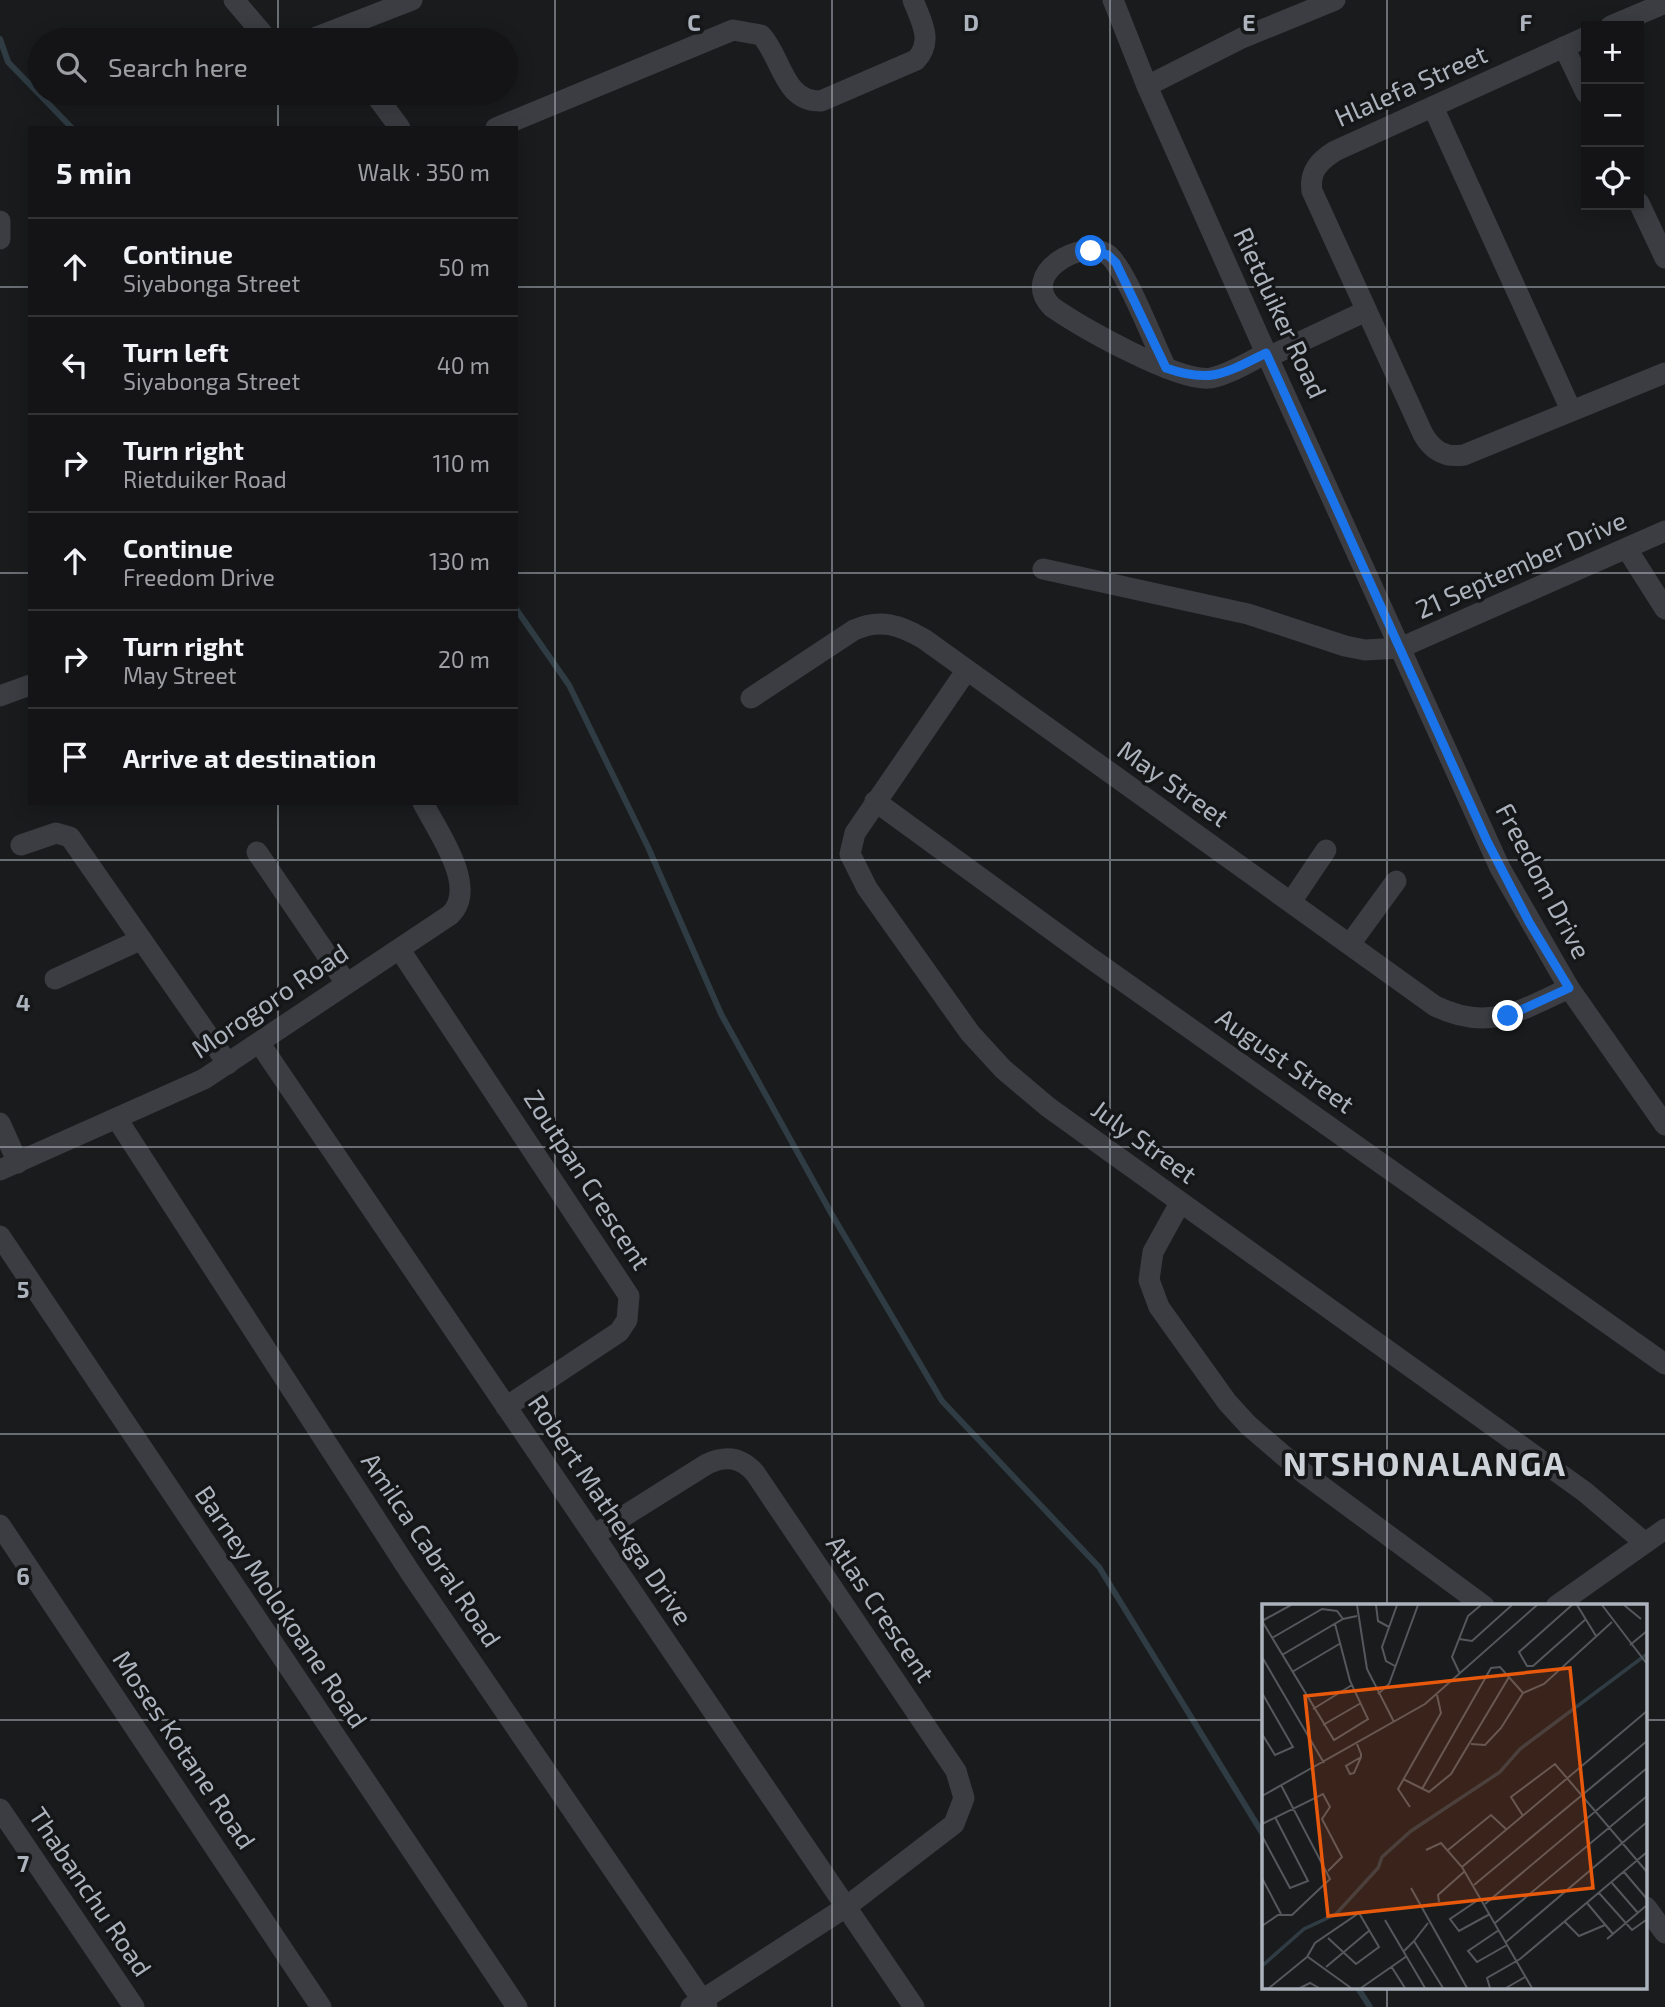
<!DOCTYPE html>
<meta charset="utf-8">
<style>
:root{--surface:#141416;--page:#1d1d1f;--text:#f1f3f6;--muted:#9d9ea1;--line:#333335}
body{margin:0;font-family:"Exo 2",sans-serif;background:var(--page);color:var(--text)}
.controls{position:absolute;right:21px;top:21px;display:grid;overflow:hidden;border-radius:0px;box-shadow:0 4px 18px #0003}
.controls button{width:63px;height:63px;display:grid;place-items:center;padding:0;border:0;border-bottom:2px solid var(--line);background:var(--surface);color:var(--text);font:35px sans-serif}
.stop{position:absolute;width:21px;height:21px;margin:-16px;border:5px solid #1a73e8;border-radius:50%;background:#fff}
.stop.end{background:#1a73e8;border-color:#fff;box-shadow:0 2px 7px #0008}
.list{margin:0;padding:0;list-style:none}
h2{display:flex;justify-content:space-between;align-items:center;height:91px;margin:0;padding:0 28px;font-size:30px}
h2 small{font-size:23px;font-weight:400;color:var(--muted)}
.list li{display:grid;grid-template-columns:46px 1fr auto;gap:21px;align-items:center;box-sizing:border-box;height:98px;padding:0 28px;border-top:2px solid var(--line)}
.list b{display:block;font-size:26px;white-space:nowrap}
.list p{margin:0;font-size:23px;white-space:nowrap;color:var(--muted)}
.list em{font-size:23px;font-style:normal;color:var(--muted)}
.icon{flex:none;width:38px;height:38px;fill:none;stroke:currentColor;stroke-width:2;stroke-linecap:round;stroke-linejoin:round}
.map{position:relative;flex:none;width:1665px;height:2007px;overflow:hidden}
.search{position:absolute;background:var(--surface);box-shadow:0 4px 18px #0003;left:28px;top:28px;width:490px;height:77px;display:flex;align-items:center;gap:18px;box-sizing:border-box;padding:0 24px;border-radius:38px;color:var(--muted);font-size:26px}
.panel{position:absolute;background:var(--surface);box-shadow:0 4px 18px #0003;left:28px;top:126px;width:490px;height:679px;border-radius:0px}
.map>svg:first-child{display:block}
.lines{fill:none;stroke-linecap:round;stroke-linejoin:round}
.stream{stroke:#2f3c43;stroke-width:6}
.minor{stroke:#3b3d43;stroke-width:21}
.route{stroke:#1a73e8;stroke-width:9}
.grid{fill:none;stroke:#acb3bd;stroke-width:2;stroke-opacity:0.55}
.labels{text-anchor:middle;stroke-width:7;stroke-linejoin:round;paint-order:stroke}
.street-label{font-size:26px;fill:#acb3bd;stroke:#151618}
.district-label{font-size:33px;font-weight:bold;letter-spacing:2px;fill:#ced2d9;stroke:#151618}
.inset-river{fill:none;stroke:#2f3c43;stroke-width:3.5}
.inset-road{fill:none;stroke:#54585d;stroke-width:2}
.view{fill:#e8590c;fill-opacity:0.15;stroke:#e8590c;stroke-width:3.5}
.inset-edge{fill:none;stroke:#acb3bd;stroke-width:3.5}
.grid-label{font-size:23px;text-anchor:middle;font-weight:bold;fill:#acb3bd;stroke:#151618;stroke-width:7;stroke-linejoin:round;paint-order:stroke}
</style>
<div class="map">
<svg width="1665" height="2007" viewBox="0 0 1665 2007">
<rect width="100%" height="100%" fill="#1a1b1d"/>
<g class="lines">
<!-- stream -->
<g class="stream">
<polyline points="0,39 8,62 72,128"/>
<polyline points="516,609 569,685 648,847 721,1014 831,1213 942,1401 1099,1567 1264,1836"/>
<polyline points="1358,1988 1370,2007"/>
</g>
<!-- minor -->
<g class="minor">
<polyline points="234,0 268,40"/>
<polyline points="1113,0 1147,86 1266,353 1500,868 1569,988 1665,1125"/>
<polyline points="1611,26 1665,3"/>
<path d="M1586 37 1335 151C1319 161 1309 172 1312 191L1423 434C1432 450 1444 458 1464 455L1665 373"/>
<polyline points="309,40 412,0"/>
<polyline points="1564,47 1586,93"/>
<polyline points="1147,86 1242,38 1335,0"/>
<polyline points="374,93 400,128"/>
<polyline points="1433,107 1571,410"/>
<path d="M496 128 733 30 761 35C782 57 783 102 821 101L916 60C934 41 921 21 913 0"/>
<polyline points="1639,203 1665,258"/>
<polyline points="0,221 0,239"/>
<polyline points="1268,357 1366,311"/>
<path d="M1166 368C1155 346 1125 266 1107 254 1083 238 1018 273 1052 307 1081 327 1179 383 1211 378 1230 374 1249 362 1266 353"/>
<polyline points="1627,549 1665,609"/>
<polyline points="1043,569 1248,614 1345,646 1365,650 1400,648 1665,531"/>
<polyline points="966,671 855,833 850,854 867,888 970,1033 1003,1069 1048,1107 1585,1492 1645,1543"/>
<polyline points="0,696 30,685"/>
<path d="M751 698 854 630C880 618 900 625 924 639L1435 1006C1488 1032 1520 1011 1569 988"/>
<polyline points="875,801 1089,957 1665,1364"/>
<polyline points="21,845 56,833 70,837 228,1064"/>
<polyline points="257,852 346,983"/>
<polyline points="1291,902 1326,850"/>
<polyline points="1350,944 1396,881"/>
<polyline points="400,950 629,1296 627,1320 619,1332 506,1407"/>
<polyline points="55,979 140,940"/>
<polyline points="260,1044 914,2007"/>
<polyline points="117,1119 410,1572 707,2007"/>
<polyline points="0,1123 18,1163"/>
<path d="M0 1170 204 1079 450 915C479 888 438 832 423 803"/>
<polyline points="1180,1203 1153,1252 1149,1280 1159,1307 1227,1402 1248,1425 1305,1474 1484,1606"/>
<polyline points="0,1236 517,2007"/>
<polyline points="0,1525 321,2007"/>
<path d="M594 1535 707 1464C726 1455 741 1457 755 1473L956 1771 964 1798 954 1824 846 1907 691 2007"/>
<polyline points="1556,1606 1665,1529"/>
<polyline points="0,1809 134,2007"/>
<polyline points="1646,1907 1665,1933"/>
</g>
</g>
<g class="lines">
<!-- route -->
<path class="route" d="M1091 251 1108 255 1116 263 1166 368C1211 384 1226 373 1266 353L1268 357 1487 841 1529 922 1569 988 1508 1016"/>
</g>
<!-- grid -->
<path class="grid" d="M278 0V40M555 0V2007M832 0V2007M1110 0V2007M1387 0V1606M278 93V128M0 287H30M516 287H1665M0 573H30M516 573H1665M278 803V2007M0 860H1665M0 1147H1665M0 1434H1665M0 1720H1264M1646 1720H1665M1387 1988V2007"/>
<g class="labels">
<!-- street labels -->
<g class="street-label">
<text transform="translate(1411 86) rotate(-24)" y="9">Hlalefa Street</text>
<text transform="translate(1280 313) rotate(65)" y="9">Rietduiker Road</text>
<text transform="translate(1521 565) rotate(-24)" y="9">21 September Drive</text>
<text transform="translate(1173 784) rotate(35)" y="9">May Street</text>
<text transform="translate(1543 881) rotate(62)" y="9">Freedom Drive</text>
<text transform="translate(270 1001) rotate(-34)" y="9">Morogoro Road</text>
<text transform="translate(1285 1061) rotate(35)" y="9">August Street</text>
<text transform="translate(1144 1142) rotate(36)" y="9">July Street</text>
<text transform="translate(587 1180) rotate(57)" y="9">Zoutpan Crescent</text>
<text transform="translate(610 1510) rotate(56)" y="9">Robert Mathekga Drive</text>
<text transform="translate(431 1550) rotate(56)" y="9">Amilca Cabral Road</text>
<text transform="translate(281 1607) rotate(56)" y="9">Barney Molokoane Road</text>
<text transform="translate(880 1609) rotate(56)" y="9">Atlas Crescent</text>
<text transform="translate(184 1750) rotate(56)" y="9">Moses Kotane Road</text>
<text transform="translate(90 1892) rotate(56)" y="9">Thabanchu Road</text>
</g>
<!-- district labels -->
<g class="district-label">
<text x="1425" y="1476">NTSHONALANGA</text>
</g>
</g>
<!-- overview -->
<g transform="translate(1262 1604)">
<rect width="385" height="385" fill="#1a1b1d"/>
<path class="inset-river" d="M0 362 42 325 74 310 116 264 120 253 149 227 238 168 258 145 385 50"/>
<path class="inset-road" d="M95 1 105 65 132 118M114 1 116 17 127 23M310 1 257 48 265 62H271L324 15M315 1 334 32M340 1 385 60M362 1 379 15M0 17 72 136 106 115 88 77 73 20M0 17 29 1M10 34 60 5 75 7 81 15M197 35 210 37 250 1M368 41 385 27M20 51 81 15 95 12M0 53 62 159M133 62 124 57 120 43 135 1M30 68 79 39M198 70 190 53 206 12 219 1M0 89 31 143 13 151 0 130M116 90 127 80 156 1M51 105 90 81M61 121 99 99M95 140 99 150V153L92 169 88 170 84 162 99 153M209 140 223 141 239 124 261 89 282 80 350 18M141 175 167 188 189 170 247 73M160 185 229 64 238 63 261 89M0 192 163 100 275 1M148 203 136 185 179 109 175 91M261 212 249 193 293 160 385 268M0 220 61 190 68 203 60 215 80 253 66 267M0 232 28 284 46 277 13 213M164 246 179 239 200 263 270 384M186 246 229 211 245 226M200 263 385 107M362 268 385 295M0 274 19 310M350 279 376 309M212 281 385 137M149 284 205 384M337 289 370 326 384 316M219 294 188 315 197 327 228 310M177 298 176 291 203 267M325 299 351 330M223 300 385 164M123 316 163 384M302 317 317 332 343 321M233 319 385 192M0 322 16 311H30L68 275 19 181M237 326 206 347 215 358 245 341M345 335 385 301M152 337 166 319M244 338 385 218M142 347 152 337 181 384M45 353 53 339 97 309 117 343 94 360 66 334M46 353 89 384M129 362 143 384M64 363 108 326M7 384 45 353M38 384 48 379 57 384M99 384 145 352M228 384 225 374 258 355 385 248M244 384 263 373"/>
<path class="view" d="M308 64 331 284 66 312 43 92Z"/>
<rect width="385" height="385" class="inset-edge"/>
</g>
<g class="grid-label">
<text x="694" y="31">C</text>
<text x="971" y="31">D</text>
<text x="1249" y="31">E</text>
<text x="1526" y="31">F</text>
<text x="23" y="1011">4</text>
<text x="23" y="1298">5</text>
<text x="23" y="1585">6</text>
<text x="23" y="1872">7</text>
</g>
</svg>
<div class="controls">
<button>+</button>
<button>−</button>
<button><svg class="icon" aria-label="locate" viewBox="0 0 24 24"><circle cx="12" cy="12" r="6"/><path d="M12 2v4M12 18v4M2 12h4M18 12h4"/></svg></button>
</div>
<div class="stop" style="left:1091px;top:251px"></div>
<div class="stop end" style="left:1508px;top:1016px"></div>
<div class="search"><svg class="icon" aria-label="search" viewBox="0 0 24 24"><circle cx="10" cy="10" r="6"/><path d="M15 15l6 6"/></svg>Search here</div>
<section class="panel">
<h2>5 min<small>Walk · 350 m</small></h2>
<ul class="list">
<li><svg class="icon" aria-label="ahead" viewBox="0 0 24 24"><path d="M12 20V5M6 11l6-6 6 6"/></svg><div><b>Continue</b><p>Siyabonga Street</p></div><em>50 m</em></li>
<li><svg class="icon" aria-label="left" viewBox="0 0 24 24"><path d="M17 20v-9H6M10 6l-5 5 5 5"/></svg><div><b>Turn left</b><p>Siyabonga Street</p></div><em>40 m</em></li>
<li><svg class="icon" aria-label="right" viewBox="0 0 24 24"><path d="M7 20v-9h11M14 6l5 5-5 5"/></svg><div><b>Turn right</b><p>Rietduiker Road</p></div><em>110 m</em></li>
<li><svg class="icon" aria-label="ahead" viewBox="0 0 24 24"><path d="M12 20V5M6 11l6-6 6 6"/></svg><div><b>Continue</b><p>Freedom Drive</p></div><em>130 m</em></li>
<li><svg class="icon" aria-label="right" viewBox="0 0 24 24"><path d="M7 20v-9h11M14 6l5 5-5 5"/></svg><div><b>Turn right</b><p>May Street</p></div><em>20 m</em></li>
<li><svg class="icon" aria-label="arrive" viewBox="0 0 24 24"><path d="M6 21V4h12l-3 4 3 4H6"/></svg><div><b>Arrive at destination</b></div></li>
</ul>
</section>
</div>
